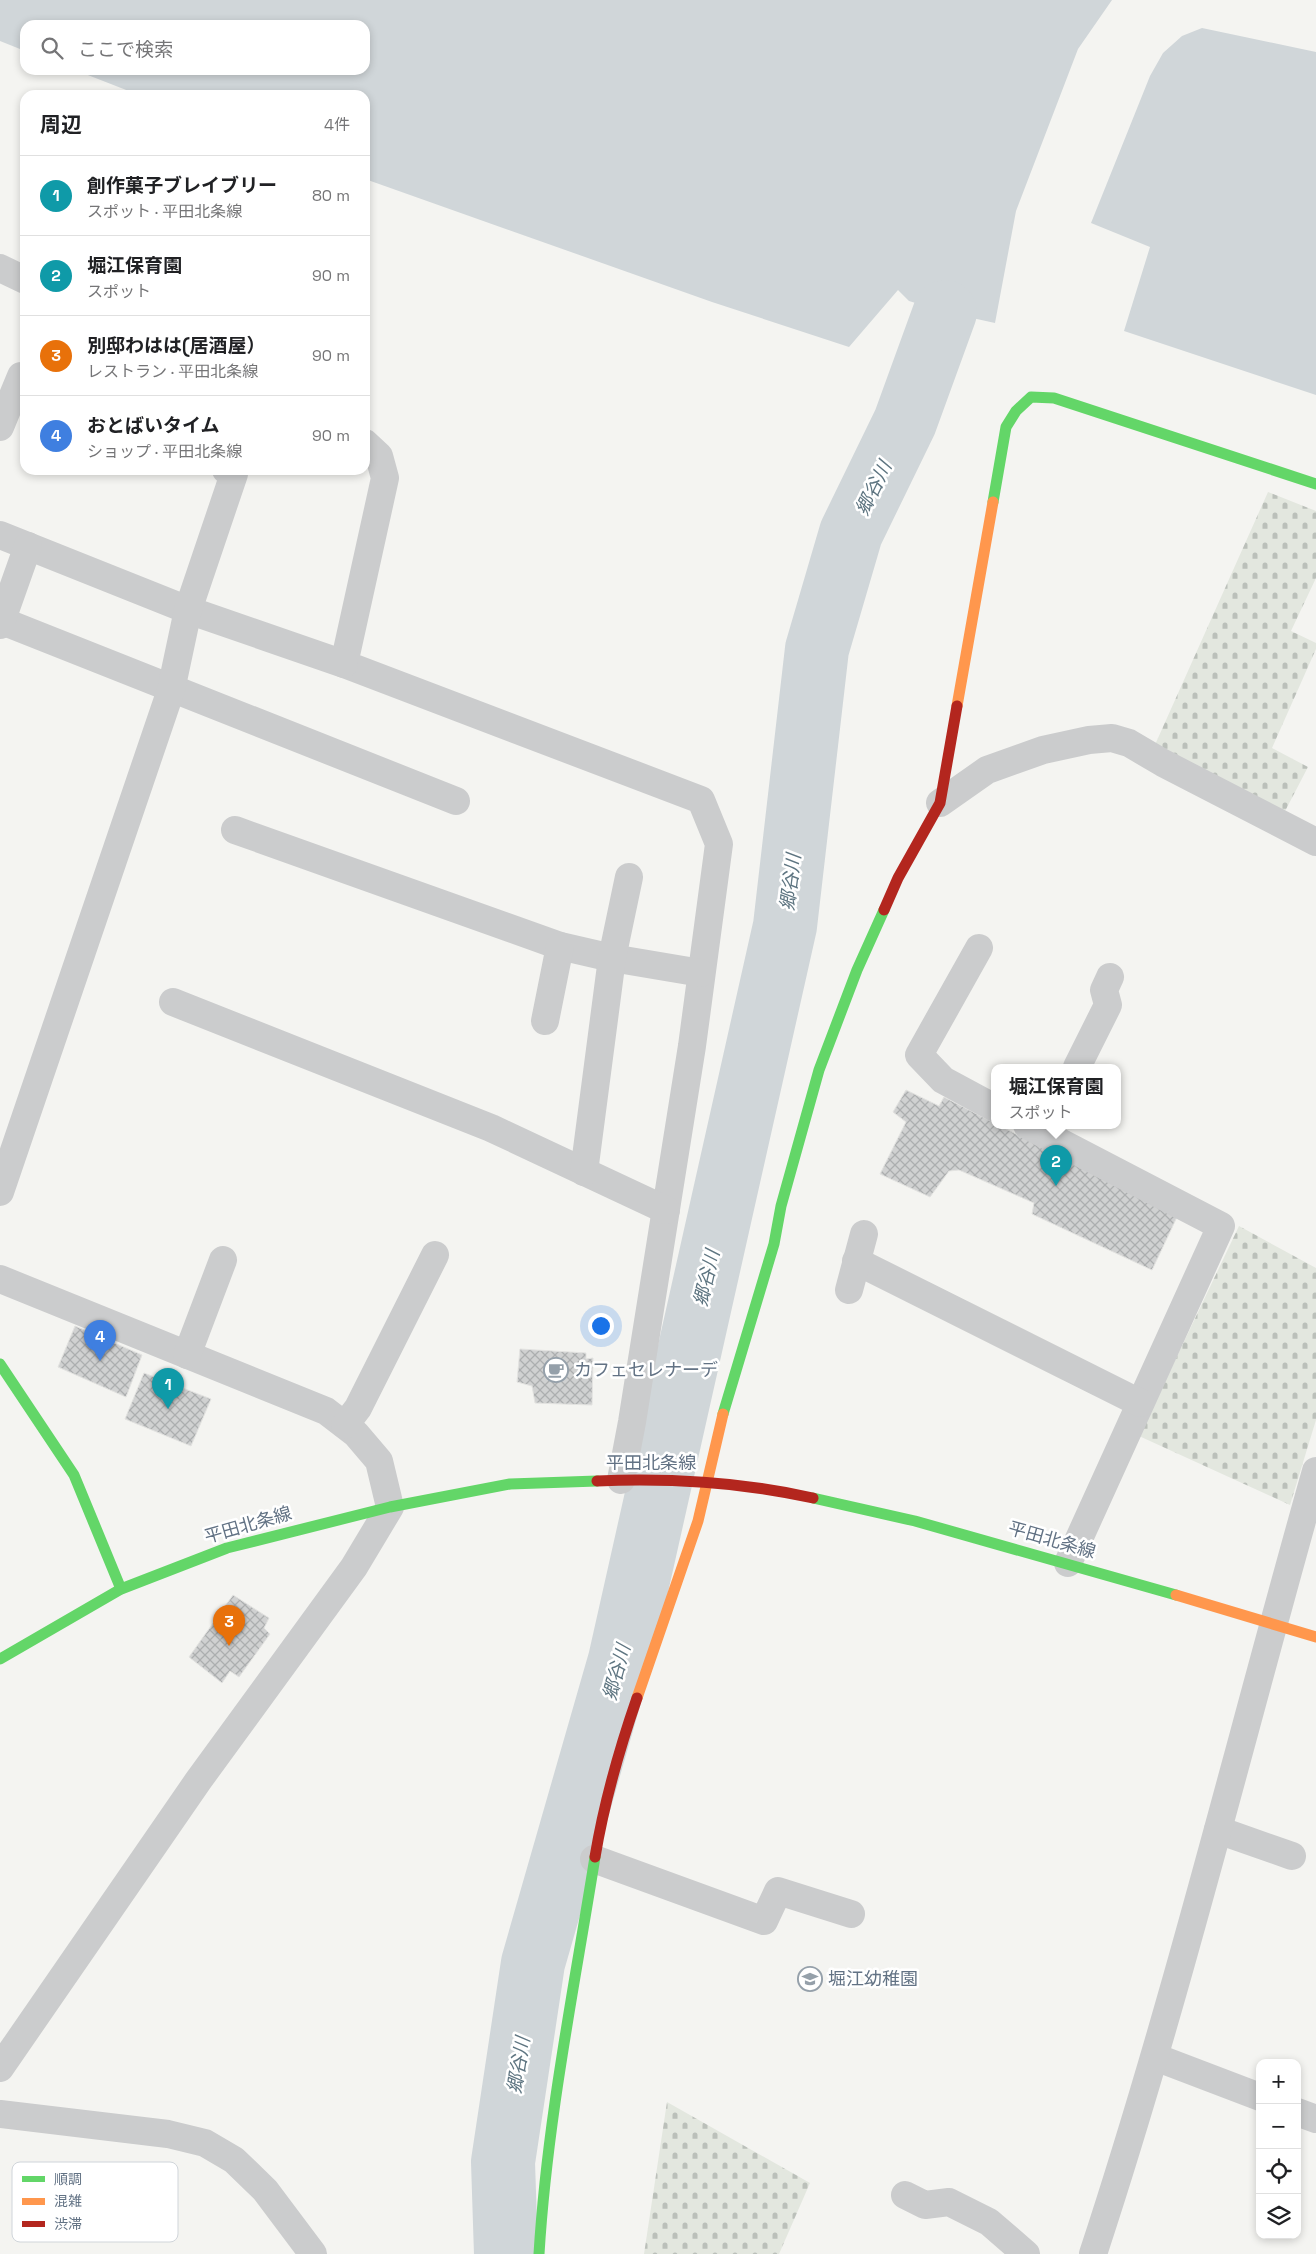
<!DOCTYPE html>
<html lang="ja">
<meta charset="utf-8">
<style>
:root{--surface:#fff;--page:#f6f6f6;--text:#202124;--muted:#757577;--line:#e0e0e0;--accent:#111827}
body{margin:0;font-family:"Space Grotesk","Noto Sans JP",sans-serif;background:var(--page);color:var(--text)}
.controls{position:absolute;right:15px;bottom:15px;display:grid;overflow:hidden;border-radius:10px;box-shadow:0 2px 8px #0003}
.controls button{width:45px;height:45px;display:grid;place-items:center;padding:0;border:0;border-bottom:1px solid var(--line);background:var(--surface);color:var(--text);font:25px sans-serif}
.you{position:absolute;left:600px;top:1325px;width:18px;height:18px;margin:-12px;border:4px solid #fff;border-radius:50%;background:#1a73e8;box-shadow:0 0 0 8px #1a73e833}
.badge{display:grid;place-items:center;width:32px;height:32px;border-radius:50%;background:var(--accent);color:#fff;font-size:16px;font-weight:700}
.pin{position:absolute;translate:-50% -41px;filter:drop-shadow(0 1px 2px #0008)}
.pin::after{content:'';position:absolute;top:26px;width:18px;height:15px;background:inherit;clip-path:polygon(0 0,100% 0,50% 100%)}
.popup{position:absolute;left:991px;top:1064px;width:130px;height:65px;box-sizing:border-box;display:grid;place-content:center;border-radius:10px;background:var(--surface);filter:drop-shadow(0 1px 4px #0005);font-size:16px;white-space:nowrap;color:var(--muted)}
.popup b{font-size:19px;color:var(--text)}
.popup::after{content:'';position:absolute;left:50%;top:100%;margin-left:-10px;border:10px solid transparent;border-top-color:var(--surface)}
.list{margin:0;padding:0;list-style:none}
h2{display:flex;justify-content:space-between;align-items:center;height:65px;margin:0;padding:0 20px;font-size:21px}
h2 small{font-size:16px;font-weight:400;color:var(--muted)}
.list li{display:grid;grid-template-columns:32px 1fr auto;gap:15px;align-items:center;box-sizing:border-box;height:80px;padding:0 20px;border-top:1px solid var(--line)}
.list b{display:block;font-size:19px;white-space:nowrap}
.list p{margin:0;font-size:16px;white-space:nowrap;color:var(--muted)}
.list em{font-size:16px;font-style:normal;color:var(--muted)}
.icon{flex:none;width:28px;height:28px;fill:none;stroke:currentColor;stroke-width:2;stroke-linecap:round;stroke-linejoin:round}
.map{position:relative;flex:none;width:1316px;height:2254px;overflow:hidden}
.search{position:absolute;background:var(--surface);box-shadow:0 2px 8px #0003;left:20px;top:20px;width:350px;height:55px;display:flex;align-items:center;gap:12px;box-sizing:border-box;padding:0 18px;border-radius:15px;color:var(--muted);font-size:19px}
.panel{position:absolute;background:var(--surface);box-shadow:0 2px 8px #0003;left:20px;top:90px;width:350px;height:385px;border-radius:15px}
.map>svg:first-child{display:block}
.cemetery{fill:url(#cemetery-stones)}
.water{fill:#d0d6d9}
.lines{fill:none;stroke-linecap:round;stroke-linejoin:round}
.river{stroke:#d0d6d9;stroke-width:64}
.building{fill:url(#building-cross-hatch);stroke:#e3e3e1}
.street{stroke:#cbcccd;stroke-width:28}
.fast{stroke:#63d668;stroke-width:11}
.slow{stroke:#ff974d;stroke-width:11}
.jam{stroke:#b3261e;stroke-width:11}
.labels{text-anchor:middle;stroke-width:5;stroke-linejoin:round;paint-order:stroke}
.poi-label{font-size:18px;fill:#627284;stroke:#fff;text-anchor:start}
.street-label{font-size:18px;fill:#627284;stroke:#fff}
.water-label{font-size:19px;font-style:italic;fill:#5e7581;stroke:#fff}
.key{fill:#fff;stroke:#d0d5da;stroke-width:1}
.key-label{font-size:14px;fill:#627284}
</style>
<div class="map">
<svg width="1316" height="2254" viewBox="0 0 1316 2254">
<defs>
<pattern id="cemetery-stones" width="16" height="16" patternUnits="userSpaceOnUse" patternTransform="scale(1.25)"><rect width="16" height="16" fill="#e3e7df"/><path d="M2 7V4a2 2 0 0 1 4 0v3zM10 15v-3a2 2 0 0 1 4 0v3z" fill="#bbc0ba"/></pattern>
<pattern id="building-cross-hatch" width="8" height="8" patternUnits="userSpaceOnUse" patternTransform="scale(1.25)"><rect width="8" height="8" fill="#d0d1d1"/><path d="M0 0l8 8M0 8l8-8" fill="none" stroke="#acaeaf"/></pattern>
</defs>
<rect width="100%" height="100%" fill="#f4f4f1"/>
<!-- cemetery -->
<g class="cemetery">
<polygon points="1268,492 1316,511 1316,578 1291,631 1316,643 1316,649 1272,748 1308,767 1282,817 1154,747"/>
<polygon points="1239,1226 1316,1268 1316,1420 1290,1505 1139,1436"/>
<polygon points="667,2102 810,2183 779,2254 644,2254"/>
</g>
<!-- water -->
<g class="water">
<polygon points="0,0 1112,0 1078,49 1016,211 995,323 945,312 909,301 898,290 849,347 712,302 365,179 365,95 139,95 75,70 365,70 365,25 25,25 25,51 0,41"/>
<polygon points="1202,28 1316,52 1316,395 1124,331 1150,247 1091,223 1150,76 1163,53 1182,36"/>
</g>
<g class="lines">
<!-- river -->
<polyline class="river" points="506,2254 503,2162 533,1963 620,1660 785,926 817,649 851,533 905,422 945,312"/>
</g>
<!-- building -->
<g class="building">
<polygon points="906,1090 939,1106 944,1097 1177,1217 1152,1270 1032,1214 1034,1203 959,1170 949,1171 930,1197 880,1174 906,1122 893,1112"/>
<polygon points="75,1326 142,1355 126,1397 58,1367"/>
<polygon points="520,1349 586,1353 586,1359 593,1358 592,1405 535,1403 532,1386 517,1382"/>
<polygon points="144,1373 211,1399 191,1446 125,1419"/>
<polygon points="233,1595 269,1618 264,1628 270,1634 239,1677 230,1671 222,1683 189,1657"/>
</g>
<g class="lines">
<!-- street -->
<g class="street">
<polyline points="0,268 25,280"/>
<polyline points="0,427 21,376 25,378"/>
<polyline points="365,443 379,456 385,478 344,664 701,800 719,844 692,1046 632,1422 621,1480"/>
<polyline points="0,535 188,610 344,664"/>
<polyline points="2,621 456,801"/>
<polyline points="0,625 28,546"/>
<polyline points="940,803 987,770 1043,750 1089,740 1112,738 1129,743 1163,763 1316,842"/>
<polyline points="235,830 560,946 612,958 701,973"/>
<polyline points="979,948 919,1055 943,1080 995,1108"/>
<polyline points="173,1002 491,1128 666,1210"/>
<polyline points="545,1021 560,946"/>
<polyline points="1077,1067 1108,1005 1104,990 1110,977"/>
<polyline points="1027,1125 1221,1226 1068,1563"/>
<polyline points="584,1172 612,958 629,877"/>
<polyline points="0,1192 171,690 188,610 234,474 226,470"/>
<polyline points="856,1261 1140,1403"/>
<polyline points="0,1279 326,1411 356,1434 379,1461 390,1507 354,1567 198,1781 0,2068"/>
<polyline points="849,1290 864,1234"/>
<polyline points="187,1355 223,1260"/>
<polyline points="345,1425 358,1408 435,1255"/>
<polyline points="1218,1830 1292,1856"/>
<polyline points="594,1859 764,1921 778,1891 851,1914"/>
<polyline points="1155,2057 1260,2097"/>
<polyline points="1297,2112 1316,2119"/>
<polyline points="0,2114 168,2134 205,2143 234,2160 265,2190 313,2254"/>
<polyline points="905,2195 925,2205 949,2202 989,2222 1026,2254"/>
<path d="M1093 2254C1178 1996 1242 1732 1316 1471"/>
</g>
<!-- fast -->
<g class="fast">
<polyline points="993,502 1006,427 1016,411 1031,397 1054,398 1316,484"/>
<polyline points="0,1364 74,1475 121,1589"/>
<polyline points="723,1414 774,1244 781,1206 819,1070 857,970 884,910"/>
<polyline points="813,1498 915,1521 1176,1595"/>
<polyline points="0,1659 121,1589 227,1548 390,1507 510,1484 597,1481"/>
<path d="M539 2254C547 2121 574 1989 595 1857"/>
</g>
<!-- slow -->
<g class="slow">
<polyline points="957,706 993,502"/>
<polyline points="1176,1595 1316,1637"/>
<polyline points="637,1698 698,1521 723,1414"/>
</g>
<!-- jam -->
<g class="jam">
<polyline points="884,910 898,878 940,803 957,706"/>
<path d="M597 1481C670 1478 742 1482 813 1498"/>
<path d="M595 1857C604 1803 619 1750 637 1698"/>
</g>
</g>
<!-- icons -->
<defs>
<symbol id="cafe-ring" viewBox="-11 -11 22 22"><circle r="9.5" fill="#fff" stroke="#95a0aa" stroke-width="1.5"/><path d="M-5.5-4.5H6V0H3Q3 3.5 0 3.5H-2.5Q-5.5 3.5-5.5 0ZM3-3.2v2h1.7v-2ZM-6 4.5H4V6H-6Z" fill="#95a0aa"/></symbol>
<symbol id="school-ring" viewBox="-11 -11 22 22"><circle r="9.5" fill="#fff" stroke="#95a0aa" stroke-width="1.5"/><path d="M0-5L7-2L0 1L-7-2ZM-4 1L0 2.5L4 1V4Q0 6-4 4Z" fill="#95a0aa"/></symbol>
</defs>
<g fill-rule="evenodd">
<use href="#cafe-ring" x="542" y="1356" width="28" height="28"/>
<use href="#school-ring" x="796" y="1965" width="28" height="28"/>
</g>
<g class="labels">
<!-- poi labels -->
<g class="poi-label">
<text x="574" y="1376">カフェセレナーデ</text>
<text x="828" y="1985">堀江幼稚園</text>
</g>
<!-- street labels -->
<g class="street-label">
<text x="651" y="1469">平田北条線</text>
<text transform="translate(248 1525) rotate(-16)" y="6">平田北条線</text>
<text transform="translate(1052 1540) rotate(16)" y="6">平田北条線</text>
</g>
<!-- water labels -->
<g class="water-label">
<text transform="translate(873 488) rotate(-64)" y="7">郷谷川</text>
<text transform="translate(790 882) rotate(-83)" y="7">郷谷川</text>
<text transform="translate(706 1278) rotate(-77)" y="7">郷谷川</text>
<text transform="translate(616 1672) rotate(-75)" y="7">郷谷川</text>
<text transform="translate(518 2065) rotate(-81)" y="7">郷谷川</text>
</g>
</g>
<!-- legend -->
<rect x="12" y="2162" width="166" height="80" rx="8" class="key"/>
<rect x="22" y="2176" width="23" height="6" fill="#63d668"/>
<rect x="22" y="2198" width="23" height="7" fill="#ff974d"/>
<rect x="22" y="2221" width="23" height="6" fill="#b3261e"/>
<g class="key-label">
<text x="54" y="2184">順調</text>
<text x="54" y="2206">混雑</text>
<text x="54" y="2229">渋滞</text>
</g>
</svg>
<div class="controls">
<button>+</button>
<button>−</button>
<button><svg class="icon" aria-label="locate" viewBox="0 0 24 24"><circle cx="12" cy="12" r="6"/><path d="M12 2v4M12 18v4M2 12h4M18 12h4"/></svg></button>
<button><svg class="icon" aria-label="layers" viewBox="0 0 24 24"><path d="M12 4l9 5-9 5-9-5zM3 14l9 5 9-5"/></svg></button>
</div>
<div class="you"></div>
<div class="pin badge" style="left:168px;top:1409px;background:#0f9aa8">1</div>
<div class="pin badge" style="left:1056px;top:1186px;background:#0f9aa8">2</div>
<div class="popup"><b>堀江保育園</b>スポット</div>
<div class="pin badge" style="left:229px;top:1646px;background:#e8710a">3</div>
<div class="pin badge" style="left:100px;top:1361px;background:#3f7fe0">4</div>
<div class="search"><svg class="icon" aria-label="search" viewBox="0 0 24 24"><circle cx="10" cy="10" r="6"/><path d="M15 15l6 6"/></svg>ここで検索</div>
<section class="panel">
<h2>周辺<small>4件</small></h2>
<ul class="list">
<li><span class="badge" style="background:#0f9aa8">1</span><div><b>創作菓子ブレイブリー</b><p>スポット · 平田北条線</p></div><em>80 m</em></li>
<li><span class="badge" style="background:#0f9aa8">2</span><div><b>堀江保育園</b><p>スポット</p></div><em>90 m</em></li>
<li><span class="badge" style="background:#e8710a">3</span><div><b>別邸わはは(居酒屋）</b><p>レストラン · 平田北条線</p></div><em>90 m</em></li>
<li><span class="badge" style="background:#3f7fe0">4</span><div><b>おとばいタイム</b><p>ショップ · 平田北条線</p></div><em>90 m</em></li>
</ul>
</section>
</div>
